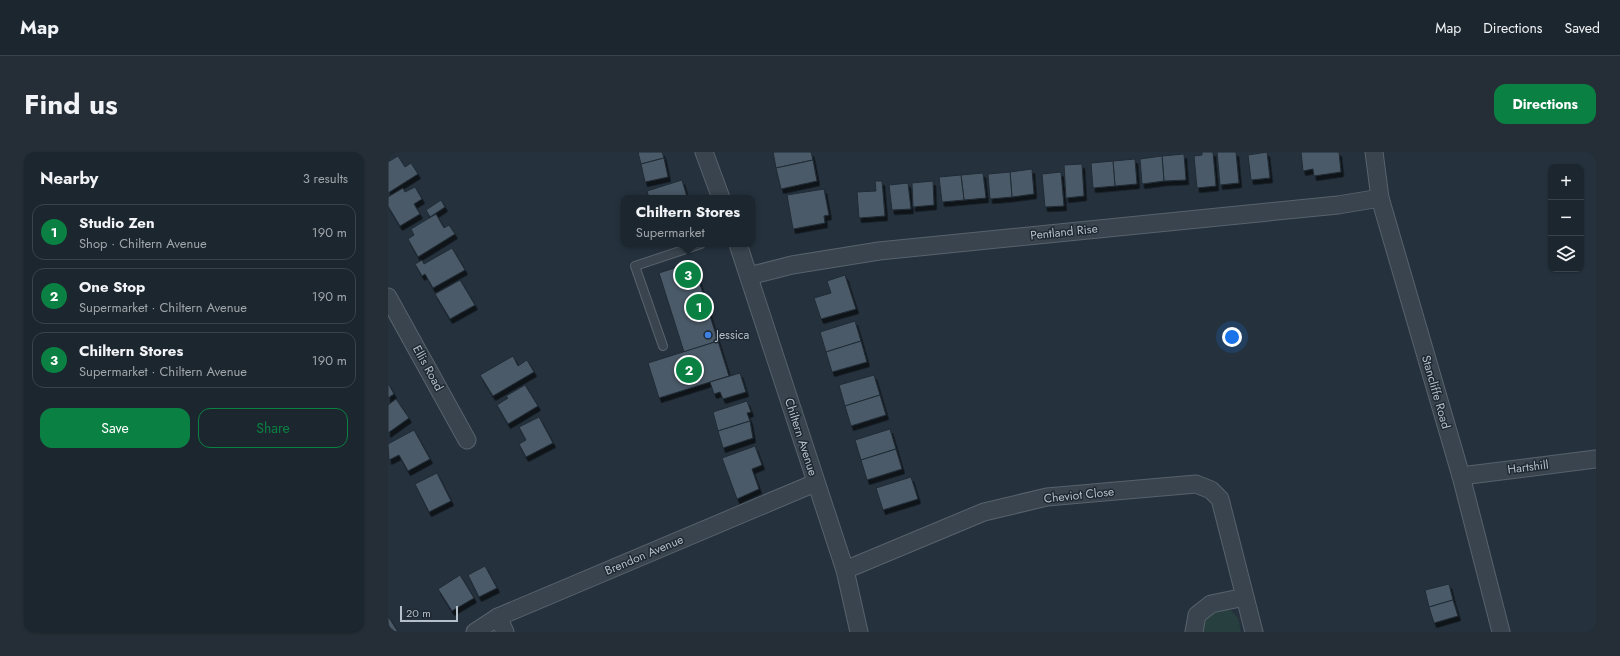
<!DOCTYPE html>
<meta charset="utf-8">
<style>
:root{--surface:#1c262e;--page:#252e36;--text:#f1f3f6;--muted:#a0a5aa;--line:#3a434a;--accent:#0b8043}
body{margin:0;font-family:Jost,sans-serif;background:var(--page);color:var(--text)}
.controls{position:absolute;right:12px;top:12px;display:grid;overflow:hidden;border-radius:8px;box-shadow:0 1px 3px #0004}
.controls button{width:36px;height:36px;display:grid;place-items:center;padding:0;border:0;border-bottom:1px solid var(--line);background:var(--surface);color:var(--text);font:20px sans-serif}
.scale{position:absolute;left:12px;bottom:10px;width:58px;box-sizing:border-box;padding-left:4px;border:2px solid #b5bfc9;border-top:0;font-size:11px;line-height:14px;white-space:nowrap;color:#b5bfc9;-webkit-text-stroke:3px #1e2933;paint-order:stroke}
.you{position:absolute;left:844px;top:185px;width:14px;height:14px;margin:-10px;border:3px solid #fff;border-radius:50%;background:#1a73e8;box-shadow:0 0 0 6px #1a73e833}
.badge{display:grid;place-items:center;width:26px;height:26px;border-radius:50%;background:var(--accent);color:#fff;font-size:13px;font-weight:700}
.pin{position:absolute;translate:-50% -50%;border:2px solid #fff;box-shadow:0 1px 4px #0006}
.popup{position:absolute;left:233px;top:43px;width:134px;height:52px;box-sizing:border-box;display:grid;place-content:center;border-radius:8px;background:var(--surface);filter:drop-shadow(0 1px 3px #0005);font-size:13px;white-space:nowrap;color:var(--muted)}
.popup b{font-size:15px;color:var(--text)}
.popup::after{content:'';position:absolute;left:50%;top:100%;margin-left:-8px;border:8px solid transparent;border-top-color:var(--surface)}
.list{margin:0;padding:0;list-style:none}
h2{display:flex;justify-content:space-between;align-items:center;height:52px;margin:0;padding:0 16px;font-size:17px}
h2 small{font-size:13px;font-weight:400;color:var(--muted)}
.list li{display:grid;grid-template-columns:26px 1fr auto;gap:12px;align-items:center;box-sizing:border-box;height:56px;margin:0 8px 8px;padding:0 8px;border:1px solid var(--line);border-radius:12px}
.list b{display:block;font-size:15px;white-space:nowrap}
.list p{margin:0;font-size:13px;white-space:nowrap;color:var(--muted)}
.list em{font-size:13px;font-style:normal;color:var(--muted)}
.actions{display:flex;gap:8px;padding:12px 16px}
.actions a{flex:1;padding:9px 0;border:1px solid var(--accent);border-radius:12px;text-align:center;font-size:14px;color:var(--accent)}
.actions .main{background:var(--accent);color:#fff}
.icon{flex:none;width:22px;height:22px;fill:none;stroke:currentColor;stroke-width:2;stroke-linecap:round;stroke-linejoin:round}
.map{position:relative;flex:none;width:1208px;height:480px;overflow:hidden;border-radius:12px}
header{display:flex;align-items:center;gap:24px;box-sizing:border-box;height:56px;padding:0 20px;background:var(--surface);border-bottom:1px solid var(--line)}
header strong{font-size:19px}
nav{display:flex;gap:22px;margin-inline-start:auto;font-size:14px}
.intro{display:flex;align-items:center;justify-content:space-between;box-sizing:border-box;height:96px;padding:0 24px}
h1{margin:0;font-size:28px}
.button{padding:10px 18px;border-radius:12px;background:var(--accent);color:#fff;font-size:14px;font-weight:700}
main{display:flex;gap:24px;padding:0 24px}
aside{flex:1;background:var(--surface);border-radius:12px;box-shadow:0 1px 3px #0004}
.map>svg:first-child{display:block}
.green{fill:#273f3f}
.building{fill:#4b5a67;stroke:#202b35;filter:url(#shadow)}
.lines{fill:none;stroke-linecap:round;stroke-linejoin:round}
.lane-casing{stroke:#57626c;stroke-width:10}
.street-casing{stroke:#57626c;stroke-width:19}
.lane{stroke:#39444e;stroke-width:8}
.street{stroke:#39444e;stroke-width:17}
.shop-dot{fill:#3f7fe0;stroke:#1e2933;stroke-width:1.5}
.labels{text-anchor:middle;stroke-width:3;stroke-linejoin:round;paint-order:stroke}
.street-label{font-size:12px;fill:#b5bfc9;stroke:#1e2933}
.poi-label{font-size:12px;fill:#b5bfc9;stroke:#1e2933;text-anchor:start}
</style>
<header>
<strong>Map</strong>
<nav><a>Map</a><a>Directions</a><a>Saved</a></nav>
</header>
<div class="intro"><h1>Find us</h1><a class="button">Directions</a></div>
<main>
<aside>
<h2>Nearby<small>3 results</small></h2>
<ul class="list">
<li><span class="badge">1</span><div><b>Studio Zen</b><p>Shop · Chiltern Avenue</p></div><em>190 m</em></li>
<li><span class="badge">2</span><div><b>One Stop</b><p>Supermarket · Chiltern Avenue</p></div><em>190 m</em></li>
<li><span class="badge">3</span><div><b>Chiltern Stores</b><p>Supermarket · Chiltern Avenue</p></div><em>190 m</em></li>
</ul>
<div class="actions"><a class="main">Save</a><a>Share</a></div>
</aside>
<div class="map">
<svg width="1208" height="480" viewBox="0 0 1208 480">
<defs>
<filter id="shadow"><feDropShadow dx="2.5" dy="4.5" stdDeviation="0" flood-color="#0009"/></filter>
</defs>
<rect width="100%" height="100%" fill="#25323e"/>
<!-- green -->
<polygon class="green" points="841,456 850,466 853,480 809,480 817,459"/>
<!-- building -->
<g class="building">
<polygon points="250,0 274,0 276,6 253,12"/>
<polygon points="385,0 423,0 425,8 388,16"/>
<polygon points="814,0 825,0 828,34 809,36 806,4 814,3"/>
<polygon points="829,0 848,0 851,31 832,33"/>
<polygon points="879,0 882,26 863,28 860,3"/>
<polygon points="913,0 951,0 953,20 926,24 925,17 915,19"/>
<polygon points="796,2 798,28 776,29 774,4"/>
<polygon points="10,4 17,15 23,11 30,22 0,41 0,10"/>
<polygon points="774,4 776,29 754,32 752,7"/>
<polygon points="276,6 280,25 257,30 253,12"/>
<polygon points="747,7 749,32 727,34 725,9"/>
<polygon points="425,8 429,29 393,37 388,16"/>
<polygon points="725,9 727,34 705,36 703,11"/>
<polygon points="694,12 696,44 678,46 676,13"/>
<polygon points="644,17 646,42 624,45 622,20"/>
<polygon points="622,20 624,45 602,47 600,22"/>
<polygon points="673,20 676,54 657,55 654,22"/>
<polygon points="595,21 598,46 576,48 573,23"/>
<polygon points="573,23 576,48 554,50 551,25"/>
<polygon points="294,28 299,45 261,46 259,39"/>
<polygon points="487,29 494,29 497,64 471,66 469,40 488,39"/>
<polygon points="545,29 546,53 525,55 524,31"/>
<polygon points="520,31 523,57 504,58 501,33"/>
<polygon points="27,35 34,47 26,52 32,62 12,74 0,54 0,45 15,36 17,40"/>
<polygon points="436,37 441,63 436,64 437,71 405,77 399,43"/>
<polygon points="53,48 57,55 42,65 38,58"/>
<polygon points="48,62 56,76 61,73 67,82 30,105 20,87 26,83 23,77"/>
<polygon points="64,96 77,118 45,136 37,122 34,124 27,112 34,108 36,112"/>
<polygon points="305,110 330,189 296,200 271,121"/>
<polygon points="457,123 468,157 433,167 426,146 443,141 439,129"/>
<polygon points="72,128 87,153 62,167 47,142"/>
<polygon points="467,169 473,189 438,200 432,180"/>
<polygon points="330,189 341,224 271,246 260,211"/>
<polygon points="473,189 479,210 444,220 438,200"/>
<polygon points="125,204 130,214 139,208 146,220 105,244 92,223"/>
<polygon points="352,221 358,240 335,247 332,240 326,242 322,230"/>
<polygon points="486,223 492,243 457,254 451,233"/>
<polygon points="0,231 6,242 0,246"/>
<polygon points="137,233 150,254 120,272 109,253 120,246 118,244"/>
<polygon points="492,243 498,263 463,274 457,254"/>
<polygon points="8,247 21,266 0,281 0,253"/>
<polygon points="359,249 363,260 359,261 362,269 330,279 325,260"/>
<polygon points="151,265 165,291 138,305 131,292 138,288 131,275"/>
<polygon points="362,269 365,286 335,296 330,279"/>
<polygon points="502,277 508,297 473,308 467,288"/>
<polygon points="26,278 42,307 20,319 11,303 1,308 0,292"/>
<polygon points="367,294 374,313 364,317 371,337 349,347 334,306"/>
<polygon points="508,297 514,317 479,328 473,308"/>
<polygon points="49,321 63,349 41,360 27,332"/>
<polygon points="523,325 530,347 495,358 488,336"/>
<polygon points="97,414 109,436 91,445 80,423"/>
<polygon points="72,423 86,446 64,459 50,437"/>
<polygon points="1061,432 1065,448 1041,455 1037,438"/>
<polygon points="1065,448 1070,464 1046,471 1041,455"/>
<polygon points="0,464 10,480 0,480"/>
</g>
<g class="lines">
<defs>
<polyline id="lane" points="275,194 247,114 313,92"/>
<g id="street">
<polyline points="316,0 333,46"/>
<polyline points="986,0 992,46 1073,324 1113,480"/>
<polyline points="350,92 457,418 471,480"/>
<polyline points="361,124 404,113 491,99 950,53 992,46"/>
<polyline points="0,145 79,288"/>
<polyline points="1073,324 1208,307"/>
<polyline points="457,418 596,360 659,345 808,332 823,338 832,347 857,445"/>
<polyline points="110,465 117,480"/>
<polyline points="87,480 110,465 427,331"/>
<polyline points="806,480 809,463 823,452 857,445 866,480"/>
</g>
</defs>
<!-- lane casing -->
<use href="#lane" class="lane-casing"/>
<!-- street casing -->
<use href="#street" class="street-casing"/>
<!-- lane -->
<use href="#lane" class="lane"/>
<!-- street -->
<use href="#street" class="street"/>
</g>
<!-- markers -->
<circle class="shop-dot" cx="320" cy="183" r="4"/>
<g class="labels">
<!-- street labels -->
<g class="street-label">
<text transform="translate(676 80) rotate(-6)" y="4">Pentland Rise</text>
<text transform="translate(40 216) rotate(61)" y="4">Ellis Road</text>
<text transform="translate(1048 240) rotate(74)" y="4">Stancliffe Road</text>
<text transform="translate(413 285) rotate(72)" y="4">Chiltern Avenue</text>
<text transform="translate(1140 315) rotate(-7)" y="4">Hartshill</text>
<text transform="translate(691 343) rotate(-6)" y="4">Cheviot Close</text>
<text transform="translate(256 403) rotate(-23)" y="4">Brendon Avenue</text>
</g>
<!-- poi labels -->
<g class="poi-label">
<text x="328" y="187">Jessica</text>
</g>
</g>
</svg>
<div class="controls">
<button>+</button>
<button>−</button>
<button><svg class="icon" aria-label="layers" viewBox="0 0 24 24"><path d="M12 4l9 5-9 5-9-5zM3 14l9 5 9-5"/></svg></button>
</div>
<div class="scale">20 m</div>
<div class="you"></div>
<div class="pin badge" style="left:311px;top:155px">1</div>
<div class="pin badge" style="left:301px;top:218px">2</div>
<div class="pin badge" style="left:300px;top:123px">3</div>
<div class="popup"><b>Chiltern Stores</b>Supermarket</div>
</div>
</main>
